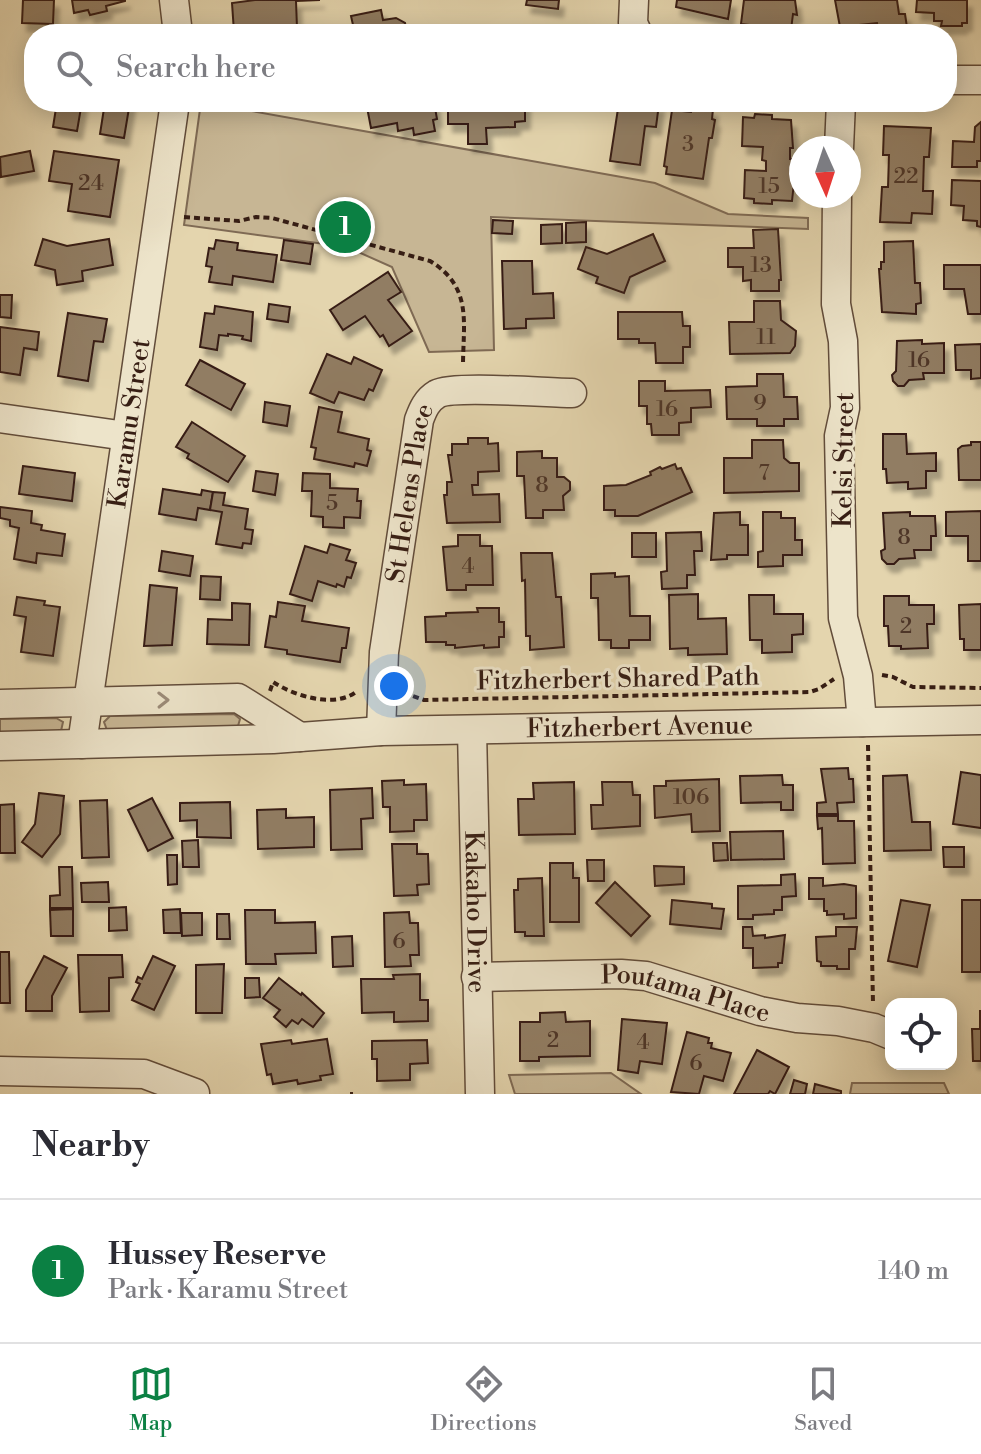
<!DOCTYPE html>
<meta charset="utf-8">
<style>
:root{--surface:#fff;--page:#f2f2f3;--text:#2b2b33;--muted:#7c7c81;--line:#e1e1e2;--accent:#0b8043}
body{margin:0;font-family:"Libre Bodoni",serif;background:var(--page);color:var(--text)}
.controls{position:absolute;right:24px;bottom:24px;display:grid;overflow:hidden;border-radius:16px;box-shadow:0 4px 20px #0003}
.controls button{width:72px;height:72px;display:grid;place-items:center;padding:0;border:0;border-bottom:2px solid var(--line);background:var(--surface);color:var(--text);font:40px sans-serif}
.compass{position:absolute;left:789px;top:136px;width:72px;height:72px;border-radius:50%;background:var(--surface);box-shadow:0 4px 20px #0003;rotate:177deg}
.you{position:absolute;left:394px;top:686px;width:28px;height:28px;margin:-20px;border:6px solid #fff;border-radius:50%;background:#1a73e8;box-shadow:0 0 0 12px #1a73e833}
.badge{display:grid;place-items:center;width:52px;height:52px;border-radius:50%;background:var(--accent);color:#fff;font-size:26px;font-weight:700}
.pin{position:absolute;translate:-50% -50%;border:4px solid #fff;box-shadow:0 2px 8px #0006}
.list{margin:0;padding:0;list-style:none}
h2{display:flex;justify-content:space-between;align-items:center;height:104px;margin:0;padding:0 32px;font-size:34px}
h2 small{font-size:26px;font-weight:400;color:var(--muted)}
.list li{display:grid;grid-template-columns:52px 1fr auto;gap:24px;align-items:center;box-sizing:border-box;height:144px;padding:0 32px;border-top:2px solid var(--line)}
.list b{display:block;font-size:30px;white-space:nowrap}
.list p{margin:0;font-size:26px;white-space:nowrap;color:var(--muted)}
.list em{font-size:26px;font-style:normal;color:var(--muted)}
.icon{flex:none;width:44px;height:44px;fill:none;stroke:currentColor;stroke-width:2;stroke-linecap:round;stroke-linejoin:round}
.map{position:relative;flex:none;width:981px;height:1094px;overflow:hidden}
.search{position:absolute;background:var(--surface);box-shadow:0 4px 20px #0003;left:24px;right:24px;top:24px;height:88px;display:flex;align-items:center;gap:20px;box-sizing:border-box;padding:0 28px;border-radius:32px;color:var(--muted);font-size:30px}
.sheet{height:248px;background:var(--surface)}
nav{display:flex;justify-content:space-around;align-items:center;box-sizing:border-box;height:112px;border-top:2px solid var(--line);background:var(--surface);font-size:22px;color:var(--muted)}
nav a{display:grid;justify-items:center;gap:4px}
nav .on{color:var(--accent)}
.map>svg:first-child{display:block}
.green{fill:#c7b694;stroke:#7f6a54;stroke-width:2}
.building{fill:#917d64;stroke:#371e14;stroke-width:2;filter:url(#shadow)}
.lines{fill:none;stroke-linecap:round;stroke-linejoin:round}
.minor-casing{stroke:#624c3a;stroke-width:31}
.path{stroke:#371e14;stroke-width:4;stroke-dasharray:6 4;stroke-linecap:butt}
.minor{stroke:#ede4ca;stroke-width:28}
.oneway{stroke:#9b8b78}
.labels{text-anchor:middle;stroke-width:6;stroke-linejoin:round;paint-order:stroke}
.number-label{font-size:22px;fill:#4e3628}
.street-label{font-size:26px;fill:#371e14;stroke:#ede4ca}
</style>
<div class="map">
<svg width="981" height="1094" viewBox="0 0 981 1094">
<defs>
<filter id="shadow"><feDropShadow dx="5" dy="8" stdDeviation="2" flood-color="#0004"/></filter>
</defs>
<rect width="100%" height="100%" fill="#e4d5ae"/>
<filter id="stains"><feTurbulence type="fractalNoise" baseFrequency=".0025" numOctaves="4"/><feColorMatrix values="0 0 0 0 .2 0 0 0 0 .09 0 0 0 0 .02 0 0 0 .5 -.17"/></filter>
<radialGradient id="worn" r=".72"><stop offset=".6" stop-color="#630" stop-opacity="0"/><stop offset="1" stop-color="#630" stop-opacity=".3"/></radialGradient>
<!-- green -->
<g class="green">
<polygon points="201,102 655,183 728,214 808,218 808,229 491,217 494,350 429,352 392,267 347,247 184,225"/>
<polygon points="234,714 240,719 238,726 107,730 104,722 110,716"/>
<polygon points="56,718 63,722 61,731 0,734 0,719"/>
<polygon points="611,1073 641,1094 515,1094 509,1075"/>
<polygon points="852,1083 944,1083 949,1094 850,1094"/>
</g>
<!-- building -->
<g class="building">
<polygon points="23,0 54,0 53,24 22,23"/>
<polygon points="72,0 125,0 125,1 106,6 107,11 90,15 88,10 74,13"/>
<polygon points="255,0 320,0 296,1 297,28 234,32 232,3"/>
<polygon points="527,0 559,0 558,9 526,5"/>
<polygon points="677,0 731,0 728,19 676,7"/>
<polygon points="744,0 795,0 797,15 793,14 791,30 741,24"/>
<polygon points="835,0 897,0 899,14 905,14 908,34 879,34 877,23 840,27"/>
<polygon points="917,0 967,0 967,23 962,23 962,26 941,26 942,21 934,21 934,13 916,12"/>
<polygon points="381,10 383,20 396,18 405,23 407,34 355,34 351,16"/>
<polygon points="495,25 496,30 519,30 520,34 471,34 471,26"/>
<polygon points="57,102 82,102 77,131 53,127"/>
<polygon points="105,102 130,102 124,138 100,134"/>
<polygon points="366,102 434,102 437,119 433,120 435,131 414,135 413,128 398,131 397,123 371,128"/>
<polygon points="448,102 525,102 525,121 515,122 515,127 486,128 487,144 468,144 468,124 448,124"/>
<polygon points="619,102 659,104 656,127 645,126 640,165 610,161"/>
<polygon points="692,106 713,109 712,119 715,120 712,138 709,138 703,179 666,174 667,167 664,166 672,110 691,112"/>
<polygon points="755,114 772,115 772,119 791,120 793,148 790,148 790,159 793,159 792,172 795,173 792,201 772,200 772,204 754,203 754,199 744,198 745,170 766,171 766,161 762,160 763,147 742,146 743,117 754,118"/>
<polygon points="981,122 981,161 977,161 977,167 952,167 953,141 974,142 975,127"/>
<polygon points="884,126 931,128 929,157 924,157 923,191 933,191 932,214 912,213 911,223 880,222 882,187 888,187 889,155 883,155"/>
<polygon points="30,151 34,171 1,177 0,157"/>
<polygon points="54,151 119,160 110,217 68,211 72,184 49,181"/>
<polygon points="952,180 981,181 981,227 977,226 977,221 963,220 964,206 951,205"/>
<polygon points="493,220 513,221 512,234 492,233"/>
<polygon points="586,222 586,242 566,243 566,223"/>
<polygon points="562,224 562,243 541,244 541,225"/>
<polygon points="778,229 781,280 779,280 779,291 751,291 751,280 743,281 743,267 728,267 728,248 754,248 753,230"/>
<polygon points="653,234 665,261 630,277 624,293 596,283 598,277 578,269 586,247 607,254"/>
<polygon points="43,239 67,246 109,239 113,265 82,271 83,281 57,285 55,270 35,265"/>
<polygon points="216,240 238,243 237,250 277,255 273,282 233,276 232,285 209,282 212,267 206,266 209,248 214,249"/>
<polygon points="284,240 313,244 310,264 281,260"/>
<polygon points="913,241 915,283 920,283 921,303 916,304 916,314 882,312 879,269 881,269 881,262 884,262 884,242"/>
<polygon points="502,261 532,261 533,294 553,293 554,318 526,319 526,328 504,329"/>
<polygon points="944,265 981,265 981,314 968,314 964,289 944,289"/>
<polygon points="388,272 401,292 388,300 412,331 389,346 383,335 380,337 365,316 343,330 330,310"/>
<polygon points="0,295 12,295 11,318 0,317"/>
<polygon points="754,301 780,301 781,320 796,331 795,346 790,353 730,354 729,322 754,322"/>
<polygon points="269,304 290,307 288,322 267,319"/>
<polygon points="215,306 253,312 251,341 242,339 243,336 228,334 228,336 219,335 217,350 200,347 205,313 214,314"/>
<polygon points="618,312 682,312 683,326 690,326 690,347 683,347 683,363 656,363 655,343 639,343 639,339 618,339"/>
<polygon points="68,313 107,319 103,342 94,341 88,381 58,376"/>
<polygon points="0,327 39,332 37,350 24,348 20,375 0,372"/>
<polygon points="922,340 922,344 944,343 944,373 923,373 924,379 909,380 904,386 898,386 893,381 892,375 896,371 897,341"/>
<polygon points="981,344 981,378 971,379 971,370 956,370 955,345"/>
<polygon points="327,354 351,364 354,357 382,370 373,391 369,389 364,400 339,392 334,403 310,393"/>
<polygon points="200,360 245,384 231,410 186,385"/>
<polygon points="757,374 783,374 784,397 797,397 798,419 784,419 784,426 757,426 757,419 727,419 726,387 757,386"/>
<polygon points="639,381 665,381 665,391 710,390 711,407 691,408 691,422 679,423 679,435 652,435 651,424 647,424 647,406 639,406"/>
<polygon points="265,402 290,406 287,426 263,422"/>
<polygon points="319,407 342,412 338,432 369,439 367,450 371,451 367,466 355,463 354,467 314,459 316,448 311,447"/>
<polygon points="192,422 245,456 228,482 187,458 189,454 176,447"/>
<polygon points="883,434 906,434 907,454 936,453 936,471 926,471 926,488 908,489 908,482 887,483 886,469 883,469"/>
<polygon points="468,438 488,438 488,444 498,443 499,471 478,472 478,485 472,485 473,495 499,494 500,522 447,523 444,495 447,495 447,482 452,482 448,455 452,455 452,444 468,444"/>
<polygon points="752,440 783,440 784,458 790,463 799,463 799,491 724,493 724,458 752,458"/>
<polygon points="971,442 981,442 981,480 959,480 958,449 962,446 971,445"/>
<polygon points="542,451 542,458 557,458 557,477 564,477 570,482 570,490 563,496 564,510 543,510 543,518 526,518 524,476 517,476 517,452"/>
<polygon points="675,464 677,469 681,468 692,492 638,516 615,516 615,510 604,510 604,486 626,485 651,475 650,472 660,467 662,469"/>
<polygon points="23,466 75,473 72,501 19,494"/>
<polygon points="256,471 278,474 275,495 253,491"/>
<polygon points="303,473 330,474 330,488 358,489 357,501 361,501 360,518 344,517 344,528 323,527 323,517 311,516 312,491 302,491"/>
<polygon points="163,489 201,495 202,490 213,492 210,510 198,508 196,520 159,514"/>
<polygon points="213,492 225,493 223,505 248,509 245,529 253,530 251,544 243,543 242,548 216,544 222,512 210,510"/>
<polygon points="0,507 32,511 31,523 42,525 41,530 65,534 62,556 37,553 36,563 14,559 19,528 10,526 10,520 0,518"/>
<polygon points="981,511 981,561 968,561 968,536 946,536 946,512"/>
<polygon points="740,512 740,525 748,525 748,555 727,555 727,559 711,560 714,513"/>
<polygon points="763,512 781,512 781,518 795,518 795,540 802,540 802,555 783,555 783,566 758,567 758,552 763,551"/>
<polygon points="910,512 910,516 935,516 936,536 931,536 931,550 914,550 915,558 899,559 894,564 887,564 882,559 881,551 885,549 883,513"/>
<polygon points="701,532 702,551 694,551 695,575 687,575 687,588 662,589 661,572 667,571 666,533"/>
<rect x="632" y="533" width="24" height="24"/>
<polygon points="458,535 480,535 480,546 492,546 493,585 466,585 466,590 447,590 443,547 458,546"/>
<polygon points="330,544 350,550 346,560 356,563 351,578 347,577 344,587 337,584 336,587 318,581 312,601 290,594 305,546 327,553"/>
<polygon points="162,551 193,556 190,576 159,571"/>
<polygon points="521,553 552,553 556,597 561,597 564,647 530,650 530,636 526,636 525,580 522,581"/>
<polygon points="615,573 615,577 629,576 630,616 650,616 650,640 629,640 629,648 611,648 611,640 599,640 598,598 591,598 591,574"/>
<polygon points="201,576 221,577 220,600 200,599"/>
<polygon points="150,585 177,588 172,645 144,646"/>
<polygon points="698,594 698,619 726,618 727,654 688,655 688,648 670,649 669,595"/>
<polygon points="749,595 774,595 774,614 803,614 803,634 792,635 792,652 762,653 762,640 750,640"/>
<polygon points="884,596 909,596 909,605 934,605 934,624 927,624 928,648 901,649 901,646 889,646 888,626 884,626"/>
<polygon points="17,597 45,601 44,605 60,607 53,656 21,652 26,617 14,615"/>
<polygon points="278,602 305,606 302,621 349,628 346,648 342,648 340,662 287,654 287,650 265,647 270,616 276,617"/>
<polygon points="232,603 250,604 249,645 207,644 208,619 232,620"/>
<polygon points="981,604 981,650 964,650 964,639 960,639 959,605"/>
<polygon points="477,608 499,608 499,622 504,622 504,637 499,637 499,647 484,648 484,645 455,648 455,645 446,645 446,642 426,642 425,617 446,616 446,613 478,612"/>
<polygon points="848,768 849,779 853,779 854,802 837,803 838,814 817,814 817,803 826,802 821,769"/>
<polygon points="961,772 981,775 981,828 953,824"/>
<polygon points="782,775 783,785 793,785 793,810 781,810 781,802 741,803 740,776"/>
<polygon points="907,775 912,822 930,822 931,850 884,851 883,776"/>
<polygon points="719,779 720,831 692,832 691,814 655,818 654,786 666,786 666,781"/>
<polygon points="404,780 404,785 426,784 427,820 414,820 414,831 390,832 390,807 383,807 382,781"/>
<polygon points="574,782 575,834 519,835 518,799 534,799 533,783"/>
<polygon points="602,782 632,782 633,795 640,795 640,826 592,829 591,805 603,805"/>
<polygon points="372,788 373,818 361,819 362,849 331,850 330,790"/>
<polygon points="39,793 64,796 60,834 42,857 22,842 35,824"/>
<polygon points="152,798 173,838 148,851 128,810"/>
<polygon points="107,800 109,857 82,858 80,801"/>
<polygon points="230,802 231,838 197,837 197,820 180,821 180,803"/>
<polygon points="14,804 15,853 0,853 0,805"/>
<polygon points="286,809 286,818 314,817 314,847 258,849 257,810"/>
<polygon points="817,816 838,816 838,821 854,821 855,863 823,864 822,828 818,829"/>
<polygon points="783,831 784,859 731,860 730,832"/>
<polygon points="198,840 199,867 183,867 182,841"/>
<polygon points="713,843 727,843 728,860 714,861"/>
<polygon points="392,844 417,844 417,854 428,854 429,884 417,885 418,895 394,896"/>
<polygon points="943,847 964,847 964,867 944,867"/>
<polygon points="167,855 177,855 177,884 168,885"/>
<polygon points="587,860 604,860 604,881 588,881"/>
<polygon points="550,863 573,863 573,878 579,878 579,922 550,922"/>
<polygon points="654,866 684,867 684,884 655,886"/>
<polygon points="59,867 72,867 73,908 50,908 50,896 60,895"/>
<polygon points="795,874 796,896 782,897 782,910 774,910 774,914 753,915 753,919 738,919 738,886 781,885 781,875"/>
<polygon points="542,878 544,936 525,936 525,932 515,932 514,890 518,890 518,879"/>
<polygon points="809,878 823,878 823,886 844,884 856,886 856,918 844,919 844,914 827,915 827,911 824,911 824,899 809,899"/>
<polygon points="108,882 109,902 82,902 81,883"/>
<polygon points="615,882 650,916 631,936 596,903"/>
<polygon points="672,900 712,904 712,908 724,909 721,929 670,924"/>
<polygon points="901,900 930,905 917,967 888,961"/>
<rect x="962" y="900" width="19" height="72"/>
<polygon points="126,907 127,930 109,931 109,908"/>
<polygon points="73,909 73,936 51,936 50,910"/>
<polygon points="180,909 181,933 164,933 163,910"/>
<polygon points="245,910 275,910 275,923 315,922 316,953 275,954 276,964 246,964"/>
<polygon points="409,912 410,923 418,923 419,955 410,955 411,966 385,967 384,913"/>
<polygon points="181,913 202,913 202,935 182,936"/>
<polygon points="217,914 229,914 230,939 217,939"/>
<polygon points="743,927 752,927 753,936 765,935 765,938 785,935 782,963 778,963 778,967 753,968 753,948 743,948"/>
<polygon points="836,927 857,927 855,949 849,949 849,969 837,969 837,966 821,966 821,962 817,961 816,937 836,936"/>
<polygon points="352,936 353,966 333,967 332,937"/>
<polygon points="0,952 9,952 10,1003 0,1003"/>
<polygon points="78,955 122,955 123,977 109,978 109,1011 80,1012"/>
<polygon points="44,956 67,968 52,996 52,1011 26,1011 26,990"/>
<polygon points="153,956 175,966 154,1010 132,1000 140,984 136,982 138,977 142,979"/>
<polygon points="224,964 222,1013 196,1013 196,965"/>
<polygon points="420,974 420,1000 428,1000 428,1021 394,1022 394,1012 362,1013 361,979 394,979 393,975"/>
<polygon points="245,978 259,978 260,997 245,998"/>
<polygon points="279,978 301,995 302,993 324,1013 313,1027 302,1019 298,1024 292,1020 286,1027 274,1017 280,1010 263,998"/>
<polygon points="980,1011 981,1011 981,1061 973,1061 972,1029 980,1029"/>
<polygon points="565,1012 566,1022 590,1021 590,1056 539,1057 539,1061 520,1061 520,1022 540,1022 540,1013"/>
<polygon points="622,1019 667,1023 662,1064 640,1061 638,1073 618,1070"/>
<polygon points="687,1032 709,1038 708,1043 712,1043 711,1048 731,1053 723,1081 704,1076 699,1094 671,1092"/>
<polygon points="327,1039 333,1074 320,1076 321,1080 298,1084 297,1080 273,1084 271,1074 267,1075 261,1044 291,1040 292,1044"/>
<polygon points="427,1040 428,1063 410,1064 410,1080 377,1081 377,1059 372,1059 372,1041"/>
<polygon points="757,1050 789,1067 775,1094 770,1091 768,1094 734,1094"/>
<polygon points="794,1080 807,1084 805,1094 790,1094"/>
<polygon points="815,1084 841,1091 841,1094 813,1094"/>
</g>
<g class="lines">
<defs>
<g id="minor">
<polyline points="174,0 178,34"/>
<polyline points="634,0 633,23 638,34"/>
<polyline points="947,80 981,80"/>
<polyline points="839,148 841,102"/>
<polyline points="837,196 836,304 843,341 845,408 839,436 843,618 858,676 862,722"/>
<polyline points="0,418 126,436"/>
<polyline points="0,704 238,698 300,737"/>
<path id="s1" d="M472 730 480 1094"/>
<path id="s2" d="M381 731 384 652 419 420C423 409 427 400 437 394 454 385 547 393 572 393"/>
<path id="s3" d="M82 744 175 102"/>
<path id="s4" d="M0 746 273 739 381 731 981 720"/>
<path id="s5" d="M476 977 621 974 646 976 760 1011 797 1018 838 1021 874 1028 891 1035"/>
<polyline points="0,1071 144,1074 195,1093"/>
</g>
</defs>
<!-- minor casing -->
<use href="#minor" class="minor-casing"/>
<!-- path -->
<g class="path">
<path d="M184 217 239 221 256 217 272 218 430 261C473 287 463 323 463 366"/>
<polyline points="882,675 893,677 913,687 981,688"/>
<polyline points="406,689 413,696 424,700 810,692 819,689 834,679"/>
<path d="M270 691 273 682C294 696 336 709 357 691"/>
<polyline points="868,745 873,1004"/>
<polyline points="350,1094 353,1094"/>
</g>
<!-- minor -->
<use href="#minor" class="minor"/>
</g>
<!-- one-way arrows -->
<defs><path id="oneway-chevron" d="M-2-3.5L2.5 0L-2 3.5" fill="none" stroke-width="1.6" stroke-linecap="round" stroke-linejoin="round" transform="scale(2)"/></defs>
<use class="oneway" href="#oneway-chevron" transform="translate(163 700) rotate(-1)"/>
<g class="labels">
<!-- number labels -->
<g class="number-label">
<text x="688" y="151">3</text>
<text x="906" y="183">22</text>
<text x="91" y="190">24</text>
<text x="769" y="193">15</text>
<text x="761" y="272">13</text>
<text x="766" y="344">11</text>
<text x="919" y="367">16</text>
<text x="760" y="410">9</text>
<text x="667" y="416">16</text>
<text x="764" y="480">7</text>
<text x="542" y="492">8</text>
<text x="332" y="510">5</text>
<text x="904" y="544">8</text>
<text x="468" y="573">4</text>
<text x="906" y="633">2</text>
<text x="691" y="804">106</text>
<text x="399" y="948">6</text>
<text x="553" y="1047">2</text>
<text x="643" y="1049">4</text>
<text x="696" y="1070">6</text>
</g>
<!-- street labels -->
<g class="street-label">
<text dy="9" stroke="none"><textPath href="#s3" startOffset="324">Karamu Street</textPath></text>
<text transform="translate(843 460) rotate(-89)" y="9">Kelsi Street</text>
<text dy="9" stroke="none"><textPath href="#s2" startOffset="240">St Helens Place</textPath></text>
<text transform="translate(618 678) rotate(-1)" y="9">Fitzherbert Shared Path</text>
<text dy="9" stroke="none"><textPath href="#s4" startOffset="640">Fitzherbert Avenue</textPath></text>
<text dy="9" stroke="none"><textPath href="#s1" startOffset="182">Kakaho Drive</textPath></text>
<text dy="9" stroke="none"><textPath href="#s5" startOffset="212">Poutama Place</textPath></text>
</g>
</g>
<rect width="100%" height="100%" filter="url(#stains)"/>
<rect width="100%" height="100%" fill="url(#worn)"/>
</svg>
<div class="controls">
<button><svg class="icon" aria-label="locate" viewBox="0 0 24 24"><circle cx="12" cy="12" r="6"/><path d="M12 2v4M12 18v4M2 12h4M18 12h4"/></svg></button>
</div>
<svg class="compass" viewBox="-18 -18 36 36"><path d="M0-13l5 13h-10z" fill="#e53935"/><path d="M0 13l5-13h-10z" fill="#7c7c81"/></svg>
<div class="you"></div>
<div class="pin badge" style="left:345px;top:227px">1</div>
<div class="search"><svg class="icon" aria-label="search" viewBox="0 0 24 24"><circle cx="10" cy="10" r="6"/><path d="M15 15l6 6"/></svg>Search here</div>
</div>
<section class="sheet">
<h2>Nearby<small></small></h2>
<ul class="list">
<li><span class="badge">1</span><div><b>Hussey Reserve</b><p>Park · Karamu Street</p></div><em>140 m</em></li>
</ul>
</section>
<nav>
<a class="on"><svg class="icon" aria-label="map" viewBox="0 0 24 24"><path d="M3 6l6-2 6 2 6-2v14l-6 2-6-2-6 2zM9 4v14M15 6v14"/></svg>Map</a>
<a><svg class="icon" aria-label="directions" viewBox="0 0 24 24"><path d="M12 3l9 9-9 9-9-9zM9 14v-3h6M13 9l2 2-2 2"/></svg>Directions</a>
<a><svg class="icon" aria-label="saved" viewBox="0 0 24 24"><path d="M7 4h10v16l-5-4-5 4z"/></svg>Saved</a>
</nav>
